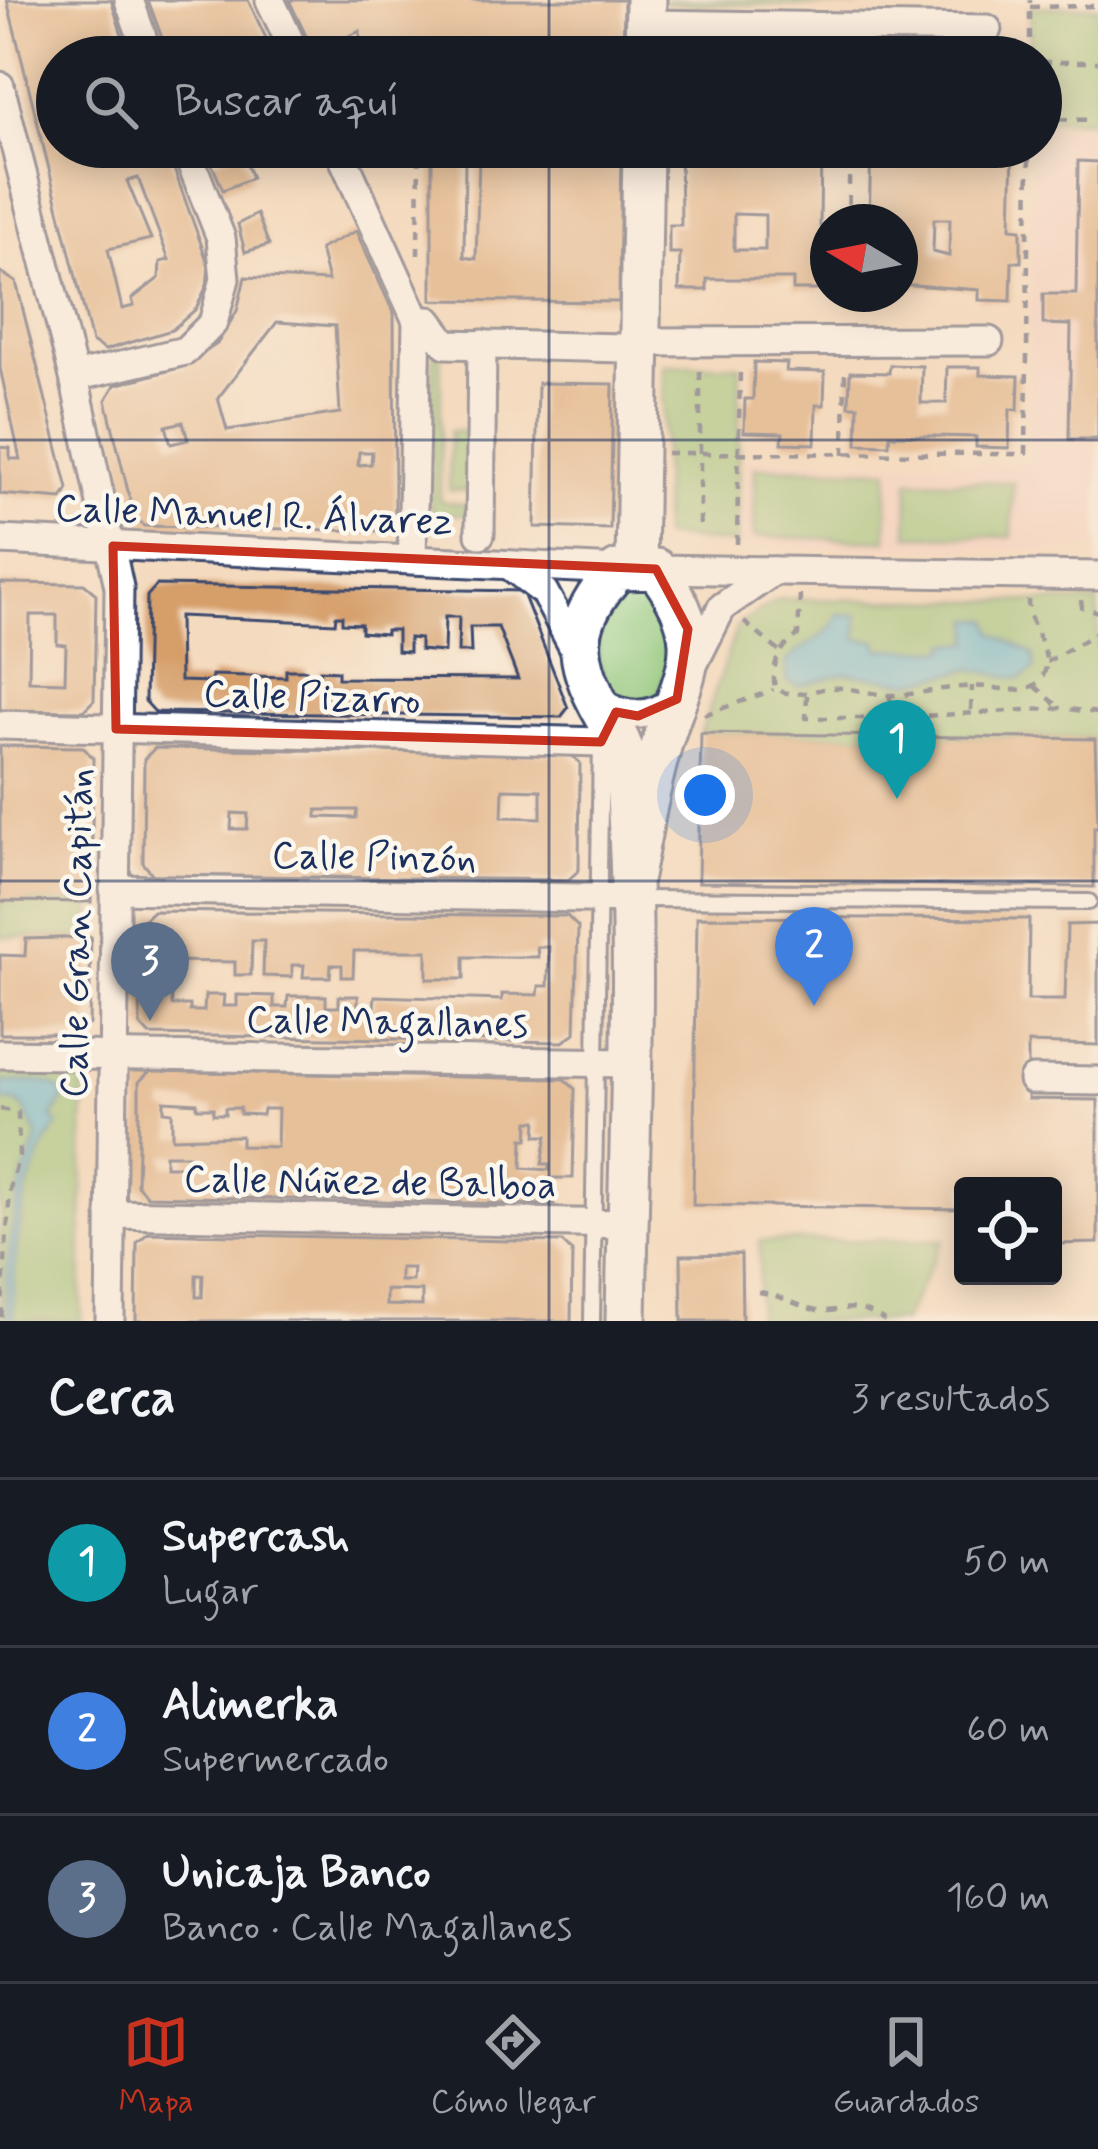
<!DOCTYPE html>
<html lang="es">
<meta charset="utf-8">
<style>
:root{--surface:#171b24;--page:#20242c;--text:#f1f3f6;--muted:#9ea1a6;--line:#363941;--accent:#c8321e}
body{margin:0;font-family:Mynerve,sans-serif;background:var(--page);color:var(--text)}
.controls{position:absolute;right:36px;bottom:36px;display:grid;overflow:hidden;border-radius:12px;box-shadow:0 6px 30px #0003}
.controls button{width:108px;height:108px;display:grid;place-items:center;padding:0;border:0;border-bottom:3px solid var(--line);background:var(--surface);color:var(--text);font:60px sans-serif}
.compass{position:absolute;left:810px;top:204px;width:108px;height:108px;border-radius:50%;background:var(--surface);box-shadow:0 6px 30px #0003;rotate:280deg}
.you{position:absolute;left:705px;top:795px;width:42px;height:42px;margin:-30px;border:9px solid #fff;border-radius:50%;background:#1a73e8;box-shadow:0 0 0 18px #1a73e833}
.badge{display:grid;place-items:center;width:78px;height:78px;border-radius:50%;background:var(--accent);color:#fff;font-size:39px;font-weight:700}
.pin{position:absolute;translate:-50% -99px;filter:drop-shadow(0 3px 6px #0008)}
.pin::after{content:'';position:absolute;top:63px;width:42px;height:36px;background:inherit;clip-path:polygon(0 0,100% 0,50% 100%)}
.list{margin:0;padding:0;list-style:none}
h2{display:flex;justify-content:space-between;align-items:center;height:156px;margin:0;padding:0 48px;font-size:51px}
h2 small{font-size:39px;font-weight:400;color:var(--muted)}
.list li{display:grid;grid-template-columns:78px 1fr auto;gap:36px;align-items:center;box-sizing:border-box;height:168px;padding:0 48px;border-top:3px solid var(--line)}
.list b{display:block;font-size:45px;white-space:nowrap}
.list p{margin:0;font-size:39px;white-space:nowrap;color:var(--muted)}
.list em{font-size:39px;font-style:normal;color:var(--muted)}
.icon{flex:none;width:66px;height:66px;fill:none;stroke:currentColor;stroke-width:2;stroke-linecap:round;stroke-linejoin:round}
.map{position:relative;flex:none;width:1098px;height:1321px;overflow:hidden}
.search{position:absolute;background:var(--surface);box-shadow:0 6px 30px #0003;left:36px;right:36px;top:36px;height:132px;display:flex;align-items:center;gap:30px;box-sizing:border-box;padding:0 42px;border-radius:66px;color:var(--muted);font-size:45px}
.sheet{height:660px;background:var(--surface)}
nav{display:flex;justify-content:space-around;align-items:center;box-sizing:border-box;height:168px;border-top:3px solid var(--line);background:var(--surface);font-size:33px;color:var(--muted)}
nav a{display:grid;justify-items:center;gap:6px}
nav .on{color:var(--accent)}
.map>svg:first-child{display:block}
.built{fill:#f7d1c7}
.green{fill:#8fc577;stroke:#557a6a;stroke-width:3}
.water{fill:#59bad8;stroke:#3a749b;stroke-width:3}
.building{fill:#d69f6b;fill-rule:evenodd}
.lines{fill:none;stroke-linecap:round;stroke-linejoin:round}
.lane-casing{stroke:#3c496d;stroke-width:20}
.street-casing{stroke:#3c496d;stroke-width:33}
.secondary-casing{stroke:#3c496d;stroke-width:45}
.path{stroke:#3c496d;stroke-width:4.5;stroke-dasharray:9 9;stroke-linecap:butt}
.lane{stroke:#fff;stroke-width:14}
.street{stroke:#fff;stroke-width:27}
.secondary{stroke:#fff;stroke-width:39}
.marked{fill:none;stroke:#c8321e;stroke-width:9;stroke-linejoin:round}
.grid{fill:none;stroke:#1b2f5e;stroke-width:3;stroke-opacity:0.55}
.labels{text-anchor:middle;stroke-width:9;stroke-linejoin:round;paint-order:stroke}
.street-label{font-size:39px;fill:#1b2f5e;stroke:#fbf7ec}
</style>
<div class="map">
<svg width="1098" height="1321" viewBox="0 0 1098 1321">
<rect width="100%" height="100%" fill="#fbf7ec"/>
<filter id="ink" filterUnits="userSpaceOnUse"><feTurbulence type="fractalNoise" baseFrequency=".00833" numOctaves="2"/><feDisplacementMap in="SourceGraphic" scale="24" xChannelSelector="R" yChannelSelector="G"/><feConvolveMatrix kernelMatrix="1 2 1 2 8 2 1 2 1" color-interpolation-filters="sRGB"/></filter>
<filter id="wash" filterUnits="userSpaceOnUse"><feTurbulence type="fractalNoise" baseFrequency=".004" numOctaves="4" result="noise"/><feDisplacementMap in="SourceGraphic" scale="48" xChannelSelector="R" yChannelSelector="G"/><feGaussianBlur stdDeviation="2.7" result="paint"/><feColorMatrix in="noise" values="0 0 0 0 0 0 0 0 0 0 0 0 0 0 0 0 0 1.4 0 .05"/><feComposite in="paint" operator="in"/></filter>
<g filter="url(#wash)">
<rect width="100%" height="100%" fill="#f4dbbf"/>
<!-- built -->
<polygon class="built" points="1041,126 1098,127 1098,550 743,546 745,460 1028,463 1033,147 1041,147"/>
<!-- green -->
<g class="green">
<polygon points="665,0 859,0 858,7 665,4"/>
<polygon points="1098,6 1098,120 1041,119 1041,57 1030,57 1030,7"/>
<polygon points="434,329 441,340 440,501 470,506 473,515 435,513 430,507"/>
<polygon points="664,365 740,365 737,544 662,537"/>
<polygon points="450,431 474,432 473,491 449,490"/>
<polygon points="755,467 889,469 887,540 754,537"/>
<polygon points="909,480 1013,482 1012,537 908,535"/>
<path d="M645 584 678 641 657 699C598 720 601 667 594 625L614 590Z"/>
<polygon points="778,599 1098,602 1098,738 701,733 737,626"/>
<polygon points="0,901 91,902 91,937 0,937"/>
<polygon points="64,1069 84,1083 81,1321 0,1321 0,1071"/>
<polygon points="943,1240 903,1321 757,1321 760,1241"/>
</g>
<!-- water -->
<g class="water">
<path d="M839 614 858 615 857 639 877 641 879 649 947 650 948 643H971L972 619 990 620 994 633 1033 654 1035 669 1020 679 971 669 910 682 846 673 798 686 788 682 786 664C802 642 828 641 839 614Z"/>
<path d="M2 1082C23 1083 54 1076 65 1096L52 1118 58 1124C19 1179 13 1255 13 1321H7C4 1259 14 1194 38 1137 27 1119 29 1097 0 1102Z"/>
</g>
<g id="blocks">
<!-- building -->
<g class="building">
<path d="M7 0H111L129 57H57V147H166L209 266 207 285 196 309 172 330 105 350 92 342ZM138 178 169 260 160 262 159 278 132 299 134 306 122 309 108 249 151 239 127 181Z"/>
<polygon points="148,0 248,0 275,57 236,57 233,50 223,57 169,57"/>
<path d="M289 0H624L623 57H316ZM360 31V47L349 44 347 37Z"/>
<path d="M432 147H570V155L583 156 584 147H621L619 302 432 300ZM465 157 479 158 476 259 464 257Z"/>
<path d="M680 147H821L820 226H828V253H820V290H793V279H707V290H679L680 253H669V225H681ZM734 214 765 215V250H734Z"/>
<path d="M871 147H1013L1011 228 1021 229V262H1012L1011 301 979 300V290L900 284V222H869ZM934 219H950L949 256 933 252Z"/>
<polygon points="241,150 252,178 223,190 211,162"/>
<polygon points="1078,161 1098,162 1098,439 1069,439 1071,325 1043,324 1043,294 1076,294"/>
<polygon points="257,214 269,245 245,252 238,224"/>
<path d="M356 231 394 314 395 519 384 531 144 526 134 516 106 400 115 385 182 367 217 344 237 311 245 277 328 281 320 249ZM277 322 335 326 340 413 227 430 218 398ZM183 422 188 440 171 444 166 426ZM359 452H372L371 464 358 465Z"/>
<polygon points="0,272 16,282 68,489 62,499 0,494 0,447 10,448 10,459 20,459 0,368"/>
<polygon points="754,362 787,363 786,371 825,372 824,405 816,405 815,444 782,443 783,433 744,432 745,399 753,399"/>
<polygon points="890,365 922,366 921,403 946,403 947,367 980,367 980,375 1019,376 1018,410 1010,409 1009,448 976,447 976,437 890,435 889,445 857,444 858,406 849,406 850,372 889,373"/>
<polygon points="538,383 613,384 610,529 535,527"/>
<path d="M0 583 84 584 96 594 94 700 83 711 0 710ZM30 615H57V644L66 645 65 682 29 681Z"/>
<path d="M157 585 522 591 568 708 561 717 155 712 145 701 147 596ZM179 616 335 623 336 616H342V623L361 624V632L386 634V630H397V651L409 652V638L420 639V650L444 652 445 617H459L458 652H471L470 627H498L518 679 338 678V671L320 670 319 683 306 682V670H286V677L212 675 211 682 180 681Z"/>
<polygon points="701,733 1095,739 1098,827 1094,827 1094,887 698,882"/>
<polygon points="0,746 83,747 93,758 91,902 0,901"/>
<path d="M155 748 570 754 580 763 579 870 568 880 153 875 143 863 144 759ZM503 789 541 790V818L502 817ZM317 810H357L356 818 317 817ZM232 813 248 814 247 829H231Z"/>
<path d="M153 911 567 916 578 927 575 1033 563 1042 149 1035 140 1025 142 921ZM252 941H264L263 976 292 977V965H304L303 977H330L331 965H342V977H353L354 951H427V979H464V957H538L537 947H549L548 986H539L538 995 502 994V1000L375 996 374 1007 358 1006V996H339V1007H326V996H288L287 1007H274V996L237 995V1006H223L224 995H205L204 1011H190V1005H172L171 961 235 962V975H251Z"/>
<polygon points="697,917 1029,919 1028,1000 1065,1000 1067,925 1098,924 1098,1045 1028,1043 1028,1099 1098,1100 1098,1243 1055,1244 1053,1186 963,1186 963,1209 693,1205"/>
<polygon points="91,937 89,1024 78,1034 0,1034 0,955 25,956 26,939"/>
<path d="M150 1071 564 1079 575 1089 573 1178H553L554 1205 147 1196 137 1185 139 1110V1082ZM164 1101 197 1103V1108H213V1114H225V1108H240V1114L262 1115 263 1109H278L277 1147 241 1146V1136L172 1138V1112L164 1111ZM529 1121H537L536 1136H547L542 1164H549V1170L522 1168 523 1139H528ZM165 1155H187L186 1166H165Z"/>
<path d="M148 1233 562 1242 572 1252 571 1321H136L137 1243ZM400 1268H413L412 1281H400ZM196 1275H203L202 1297H196ZM386 1290 422 1291V1306L386 1305Z"/>
<polygon points="741,1254 742,1321 682,1321 681,1255"/>
</g>
</g>
</g>
<g filter="url(#ink)">
<use href="#blocks" fill-opacity="0" stroke="#3c496d" stroke-width="3"/>
<g class="lines">
<defs>
<g id="lane">
<polyline points="638,899 1089,902"/>
<polyline points="592,1321 601,742"/>
</g>
<g id="street">
<polyline points="129,0 149,57"/>
<polyline points="270,0 297,57"/>
<polyline points="645,24 987,29"/>
<polyline points="0,86 74,377 119,587 110,1321"/>
<polyline points="338,147 417,321 412,559"/>
<polyline points="417,321 429,321 446,344 624,348"/>
<polyline points="640,342 989,341"/>
<polyline points="74,377 185,351 213,323 225,279 221,238 185,147"/>
<polyline points="480,534 482,344"/>
<polyline points="0,540 618,570"/>
<polyline points="509,565 544,592 578,656"/>
<polyline points="656,569 1098,576"/>
<polyline points="693,665 722,607 774,571"/>
<path d="M597 701C627 719 648 719 677 699"/>
<polyline points="0,725 601,742 610,724"/>
<polyline points="114,889 632,899"/>
<polyline points="0,1054 629,1063"/>
<polyline points="1033,1080 1098,1081"/>
<polyline points="111,1214 627,1224"/>
</g>
<g id="secondary">
<polyline points="645,57 646,0"/>
<polyline points="636,567 643,147"/>
<path d="M626 1321C629 1133 640 944 624 757 623 742 613 729 605 716 571 657 570 621 618 570L656 569C716 647 680 674 659 754 648 794 641 835 633 876"/>
</g>
</defs>
<!-- lane casing -->
<use href="#lane" class="lane-casing"/>
<!-- street casing -->
<use href="#street" class="street-casing"/>
<!-- secondary casing -->
<use href="#secondary" class="secondary-casing"/>
<!-- path -->
<g class="path">
<polyline points="1030,7 1098,6"/>
<polyline points="1030,57 1030,0"/>
<polyline points="1041,62 1098,62"/>
<polyline points="1041,119 1098,120"/>
<polyline points="848,222 850,147"/>
<polyline points="418,255 419,147"/>
<polyline points="846,308 847,294"/>
<polyline points="666,453 1026,454 1029,147"/>
<polyline points="844,455 845,367"/>
<polyline points="700,525 700,365"/>
<polyline points="737,544 740,369"/>
<path d="M800 595 798 635C778 650 771 664 775 689 796 699 808 691 829 688 851 686 873 696 895 695 928 694 953 684 988 687 1005 689 1029 695 1041 679 1058 655 1028 631 1028 600"/>
<polyline points="1081,600 1082,607 1098,612"/>
<polyline points="744,622 779,651"/>
<polyline points="1047,662 1098,632"/>
<polyline points="1035,686 1058,706"/>
<polyline points="807,695 806,718 890,718 1061,708 1098,713"/>
<polyline points="971,710 972,686"/>
<polyline points="704,715 773,690"/>
<polyline points="890,718 890,696"/>
<polyline points="0,1109 18,1112 19,1155 10,1189 1,1321"/>
<path d="M758 1292C779 1294 792 1304 812 1309 843 1317 845 1296 885 1321"/>
</g>
<!-- lane -->
<use href="#lane" class="lane"/>
<!-- street -->
<use href="#street" class="street"/>
<!-- secondary -->
<use href="#secondary" class="secondary"/>
</g>
</g>
<!-- marked area -->
<path d="M0 0H1098V1321H0ZM113 546 656 569 688 629 677 699 638 716 616 712 601 742 116 729Z" fill="#f4dbbf" fill-opacity=".55" fill-rule="evenodd"/>
<path class="marked" d="M113 546 656 569 688 629 677 699 638 716 616 712 601 742 116 729Z"/>
<!-- grid -->
<path class="grid" d="M549 0V57M549 147V1321M0 440H1098M0 881H1098"/>
<g class="labels">
<!-- street labels -->
<g class="street-label">
<text transform="translate(254 513) rotate(2)" y="14">Calle Manuel R. Álvarez</text>
<text transform="translate(312 695) rotate(2)" y="14">Calle Pizarro</text>
<text transform="translate(374 855) rotate(1)" y="14">Calle Pinzón</text>
<text transform="translate(75 933) rotate(-89)" y="14">Calle Gran Capitán</text>
<text transform="translate(387 1020) rotate(1)" y="14">Calle Magallanes</text>
<text transform="translate(370 1180) rotate(1)" y="14">Calle Núñez de Balboa</text>
</g>
</g>
</svg>
<div class="controls">
<button><svg class="icon" aria-label="locate" viewBox="0 0 24 24"><circle cx="12" cy="12" r="6"/><path d="M12 2v4M12 18v4M2 12h4M18 12h4"/></svg></button>
</div>
<svg class="compass" viewBox="-18 -18 36 36"><path d="M0-13l5 13h-10z" fill="#e53935"/><path d="M0 13l5-13h-10z" fill="#9ea1a6"/></svg>
<div class="you"></div>
<div class="pin badge" style="left:897px;top:799px;background:#0f9aa8">1</div>
<div class="pin badge" style="left:814px;top:1006px;background:#3f7fe0">2</div>
<div class="pin badge" style="left:150px;top:1021px;background:#5c6f8a">3</div>
<div class="search"><svg class="icon" aria-label="search" viewBox="0 0 24 24"><circle cx="10" cy="10" r="6"/><path d="M15 15l6 6"/></svg>Buscar aquí</div>
</div>
<section class="sheet">
<h2>Cerca<small>3 resultados</small></h2>
<ul class="list">
<li><span class="badge" style="background:#0f9aa8">1</span><div><b>Supercash</b><p>Lugar</p></div><em>50 m</em></li>
<li><span class="badge" style="background:#3f7fe0">2</span><div><b>Alimerka</b><p>Supermercado</p></div><em>60 m</em></li>
<li><span class="badge" style="background:#5c6f8a">3</span><div><b>Unicaja Banco</b><p>Banco · Calle Magallanes</p></div><em>160 m</em></li>
</ul>
</section>
<nav>
<a class="on"><svg class="icon" aria-label="map" viewBox="0 0 24 24"><path d="M3 6l6-2 6 2 6-2v14l-6 2-6-2-6 2zM9 4v14M15 6v14"/></svg>Mapa</a>
<a><svg class="icon" aria-label="directions" viewBox="0 0 24 24"><path d="M12 3l9 9-9 9-9-9zM9 14v-3h6M13 9l2 2-2 2"/></svg>Cómo llegar</a>
<a><svg class="icon" aria-label="saved" viewBox="0 0 24 24"><path d="M7 4h10v16l-5-4-5 4z"/></svg>Guardados</a>
</nav>
